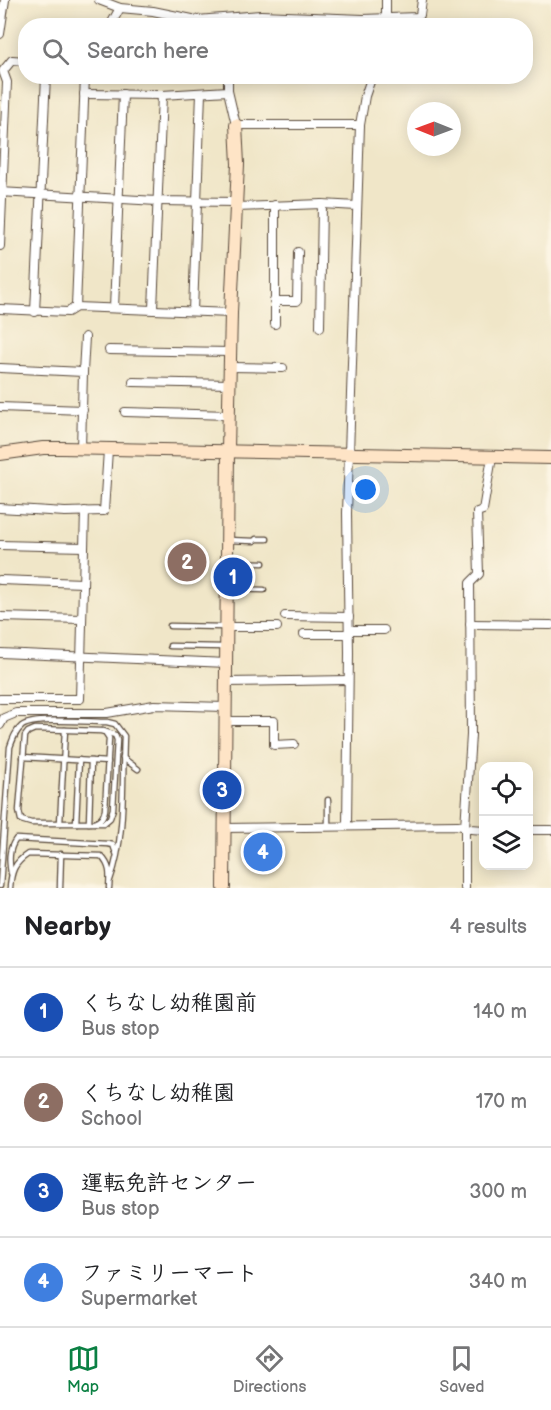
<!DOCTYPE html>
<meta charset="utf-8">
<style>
:root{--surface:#fff;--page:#f6f6f6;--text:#202124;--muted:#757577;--line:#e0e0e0;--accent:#0b8043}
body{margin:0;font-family:"Balsamiq Sans","Klee One",sans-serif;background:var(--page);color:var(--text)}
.controls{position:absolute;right:18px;bottom:18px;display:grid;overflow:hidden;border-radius:12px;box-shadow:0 3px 15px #0003}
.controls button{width:54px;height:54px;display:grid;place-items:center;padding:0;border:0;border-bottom:2px solid var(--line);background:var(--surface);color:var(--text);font:30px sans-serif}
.compass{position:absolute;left:407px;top:102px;width:54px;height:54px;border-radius:50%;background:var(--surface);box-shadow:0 3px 15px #0003;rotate:271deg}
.you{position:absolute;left:366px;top:490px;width:21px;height:21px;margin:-15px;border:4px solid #fff;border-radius:50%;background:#1a73e8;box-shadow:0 0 0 9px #1a73e833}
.badge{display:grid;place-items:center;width:39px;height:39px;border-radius:50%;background:var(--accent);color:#fff;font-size:20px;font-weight:700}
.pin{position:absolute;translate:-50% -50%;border:3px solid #fff;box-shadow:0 2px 6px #0006}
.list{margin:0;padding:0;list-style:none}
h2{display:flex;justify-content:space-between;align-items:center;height:78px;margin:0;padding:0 24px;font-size:26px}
h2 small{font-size:20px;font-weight:400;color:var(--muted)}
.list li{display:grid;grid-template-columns:39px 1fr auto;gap:18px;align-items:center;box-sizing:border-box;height:90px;padding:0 24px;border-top:2px solid var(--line)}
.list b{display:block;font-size:22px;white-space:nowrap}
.list p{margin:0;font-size:20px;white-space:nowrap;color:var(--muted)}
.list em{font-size:20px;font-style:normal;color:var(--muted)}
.icon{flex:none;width:33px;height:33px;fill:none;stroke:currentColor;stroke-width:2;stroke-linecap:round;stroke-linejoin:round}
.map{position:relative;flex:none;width:551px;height:888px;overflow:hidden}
.search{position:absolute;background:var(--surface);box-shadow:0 3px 15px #0003;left:18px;right:18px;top:18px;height:66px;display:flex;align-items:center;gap:15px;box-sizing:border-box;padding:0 21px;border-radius:24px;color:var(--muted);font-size:22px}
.sheet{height:438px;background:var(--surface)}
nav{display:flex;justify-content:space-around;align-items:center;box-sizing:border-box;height:84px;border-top:2px solid var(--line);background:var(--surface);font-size:16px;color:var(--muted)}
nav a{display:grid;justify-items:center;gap:3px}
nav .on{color:var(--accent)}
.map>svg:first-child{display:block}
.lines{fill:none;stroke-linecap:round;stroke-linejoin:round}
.lane-casing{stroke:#564638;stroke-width:7}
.street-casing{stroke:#564638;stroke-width:10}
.secondary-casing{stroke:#564638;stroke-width:14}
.lane{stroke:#fff;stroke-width:4.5}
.street{stroke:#fff;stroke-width:8}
.secondary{stroke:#fee4c6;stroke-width:12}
</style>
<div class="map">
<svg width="551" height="888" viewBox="0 0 551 888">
<rect width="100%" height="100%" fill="#fcf5e5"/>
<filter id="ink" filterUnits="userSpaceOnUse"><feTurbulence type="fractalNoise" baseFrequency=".0167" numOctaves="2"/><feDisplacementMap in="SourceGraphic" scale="12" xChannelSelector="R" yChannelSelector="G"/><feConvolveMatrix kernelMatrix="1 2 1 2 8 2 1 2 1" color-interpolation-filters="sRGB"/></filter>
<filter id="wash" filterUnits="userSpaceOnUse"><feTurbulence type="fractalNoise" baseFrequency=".008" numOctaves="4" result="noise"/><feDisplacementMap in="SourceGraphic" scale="24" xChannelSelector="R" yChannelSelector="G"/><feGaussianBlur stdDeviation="1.35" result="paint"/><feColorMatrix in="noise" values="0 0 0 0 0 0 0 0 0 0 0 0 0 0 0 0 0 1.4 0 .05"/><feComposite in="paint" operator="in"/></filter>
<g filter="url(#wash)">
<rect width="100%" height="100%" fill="#f0e6c8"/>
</g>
<g filter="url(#ink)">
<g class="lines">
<defs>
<g id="lane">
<polyline points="228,540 254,541 256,539 267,539"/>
<polyline points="227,562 263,563"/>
<polyline points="227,589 264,590"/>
<polyline points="170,626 224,627"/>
<polyline points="170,646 224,647"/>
<path d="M35 729 101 731 105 732 109 738 105 810C103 818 101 820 94 823H31L21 820 19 811 25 736 28 732Z"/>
<polyline points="23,757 108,762"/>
<polyline points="123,758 138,769"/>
<polyline points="328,800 328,826"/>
<polyline points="60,823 65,730"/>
<polyline points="76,823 79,760"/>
<polyline points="89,823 91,761"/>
<polyline points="96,823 104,823 110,818 113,809 117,740 115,735 103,731"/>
<path d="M11 873C9 861 8 850 16 839L108 844 113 845 116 853"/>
<path d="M0 886 10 747C13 739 15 732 22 726 34 717 89 722 107 722L115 724 124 736C122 781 126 837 110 880"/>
<path d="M10 888C11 872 14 863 28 854L101 856C111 866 110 875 109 888"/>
<polyline points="60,888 61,854"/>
</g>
<g id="street">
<polyline points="99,0 120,8 153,11 197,20 261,15 363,19 417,17 420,15 422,0"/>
<polyline points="110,26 120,8"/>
<polyline points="386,26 386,0"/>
<polyline points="0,34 5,0"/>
<polyline points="228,76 228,91 236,125 360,125"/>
<polyline points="84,94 162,95 228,91"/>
<polyline points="0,192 157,201 237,202"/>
<polyline points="275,205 275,324"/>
<polyline points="237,207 322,204 357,206"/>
<polyline points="0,246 7,82 3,71 12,60 26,61"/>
<polyline points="274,301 297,301 298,252"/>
<polyline points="76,307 85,76"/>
<polyline points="114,308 123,94"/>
<polyline points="0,309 68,312 76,307 231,313"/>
<polyline points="153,309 162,95"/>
<polyline points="193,311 201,93"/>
<polyline points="35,312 46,76"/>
<polyline points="320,327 322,204"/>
<polyline points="109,350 231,352"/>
<polyline points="231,367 283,368"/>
<polyline points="0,368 83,372 81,449"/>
<polyline points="83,372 85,337"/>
<polyline points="133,382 230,384"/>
<polyline points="0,407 83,410"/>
<polyline points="125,412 229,415"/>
<polyline points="0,508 65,512 104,511 108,450"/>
<polyline points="0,545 84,547"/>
<polyline points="0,580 83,583"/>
<polyline points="285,616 349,617"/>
<polyline points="0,617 82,619"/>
<polyline points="470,624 551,625"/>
<polyline points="227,627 277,627"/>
<polyline points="349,630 384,630"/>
<polyline points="304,634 349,634"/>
<polyline points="0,653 227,663"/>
<polyline points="226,682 348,680"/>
<polyline points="0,699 80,699 85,511"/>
<polyline points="225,721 274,721 274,745 294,744"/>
<polyline points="0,725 4,718 16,713 107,713 154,705 225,707"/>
<polyline points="347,826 349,653 347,513 360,125 365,96 372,76"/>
<polyline points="225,828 458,825 471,829 484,830"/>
<polyline points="528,830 551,830"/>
<polyline points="465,888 465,827 471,735 470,583 479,574 477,512 483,510 492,457"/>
</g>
<g id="secondary">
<polyline points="0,454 43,448 61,448 551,458"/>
<polyline points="224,888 228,450 231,313 238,164 236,125"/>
</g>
</defs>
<!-- lane casing -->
<use href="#lane" class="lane-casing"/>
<!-- street casing -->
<use href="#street" class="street-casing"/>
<!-- secondary casing -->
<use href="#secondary" class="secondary-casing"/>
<!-- lane -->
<use href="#lane" class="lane"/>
<!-- street -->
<use href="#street" class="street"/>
<!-- secondary -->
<use href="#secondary" class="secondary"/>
</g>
</g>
</svg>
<div class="controls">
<button><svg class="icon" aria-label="locate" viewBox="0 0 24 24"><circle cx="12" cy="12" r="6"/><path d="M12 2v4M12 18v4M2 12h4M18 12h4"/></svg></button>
<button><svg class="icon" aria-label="layers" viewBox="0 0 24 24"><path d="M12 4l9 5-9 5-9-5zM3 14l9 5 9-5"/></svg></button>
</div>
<svg class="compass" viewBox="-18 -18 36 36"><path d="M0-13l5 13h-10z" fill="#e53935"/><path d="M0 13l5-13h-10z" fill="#757577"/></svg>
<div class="you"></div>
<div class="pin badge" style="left:233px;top:577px;background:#1a4fb4">1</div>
<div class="pin badge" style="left:187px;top:562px;background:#8d6e63">2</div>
<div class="pin badge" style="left:222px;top:790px;background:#1a4fb4">3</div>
<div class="pin badge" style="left:263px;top:852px;background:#3f7fe0">4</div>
<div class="search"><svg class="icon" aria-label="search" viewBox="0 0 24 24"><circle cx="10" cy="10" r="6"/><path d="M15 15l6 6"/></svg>Search here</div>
</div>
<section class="sheet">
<h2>Nearby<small>4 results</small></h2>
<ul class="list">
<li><span class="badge" style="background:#1a4fb4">1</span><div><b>くちなし幼稚園前</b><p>Bus stop</p></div><em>140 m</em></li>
<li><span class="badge" style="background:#8d6e63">2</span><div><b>くちなし幼稚園</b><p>School</p></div><em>170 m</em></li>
<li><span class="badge" style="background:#1a4fb4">3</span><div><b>運転免許センター</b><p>Bus stop</p></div><em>300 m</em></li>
<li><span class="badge" style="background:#3f7fe0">4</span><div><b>ファミリーマート</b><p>Supermarket</p></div><em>340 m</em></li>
</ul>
</section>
<nav>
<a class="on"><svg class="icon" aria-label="map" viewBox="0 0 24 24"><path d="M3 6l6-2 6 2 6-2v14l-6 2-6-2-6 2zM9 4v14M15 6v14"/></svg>Map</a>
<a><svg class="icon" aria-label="directions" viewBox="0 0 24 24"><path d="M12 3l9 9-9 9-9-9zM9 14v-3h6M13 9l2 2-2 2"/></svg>Directions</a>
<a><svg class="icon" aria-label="saved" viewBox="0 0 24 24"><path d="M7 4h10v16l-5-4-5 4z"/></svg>Saved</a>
</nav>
